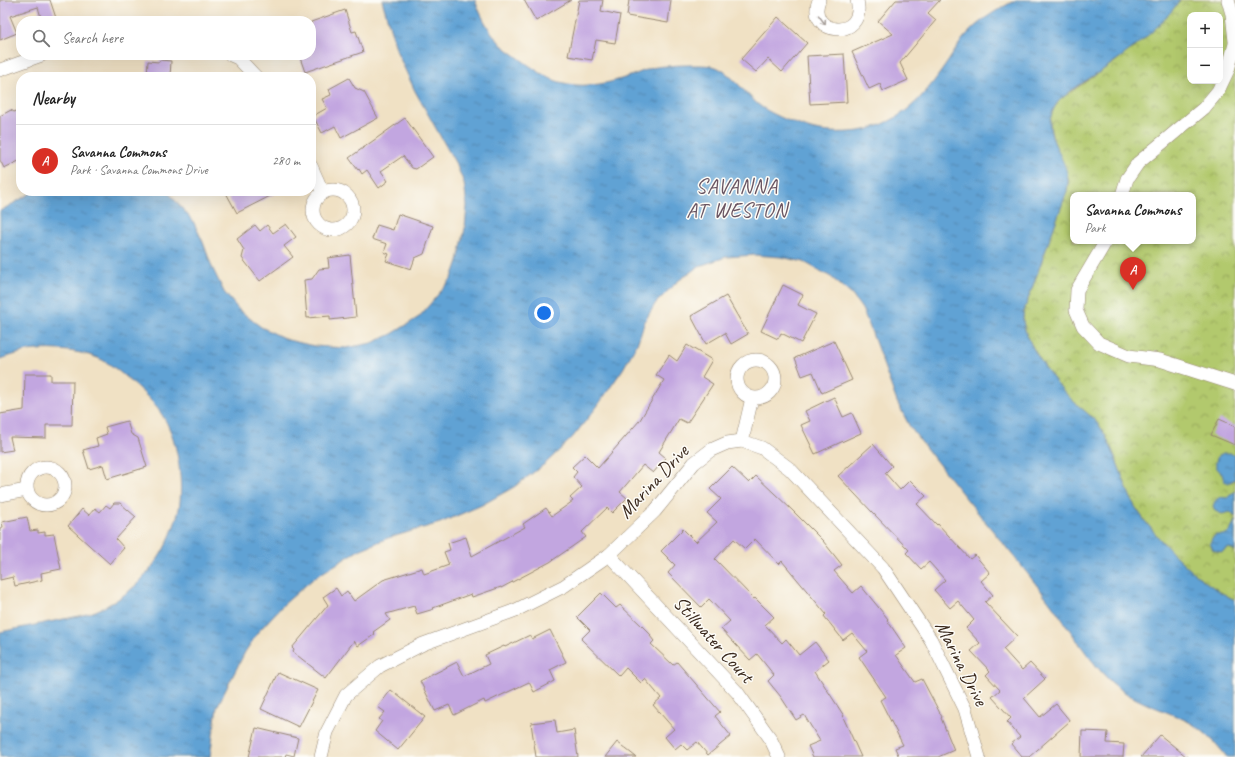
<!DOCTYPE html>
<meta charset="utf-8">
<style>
:root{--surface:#fff;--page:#f2f2f2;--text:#222;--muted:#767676;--line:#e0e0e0;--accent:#d93025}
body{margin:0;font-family:Caveat,sans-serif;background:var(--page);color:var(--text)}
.controls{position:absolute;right:12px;top:12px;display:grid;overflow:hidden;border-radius:8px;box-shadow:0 4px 16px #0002}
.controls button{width:36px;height:36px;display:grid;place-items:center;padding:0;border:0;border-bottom:1px solid var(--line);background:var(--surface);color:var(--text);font:20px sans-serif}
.you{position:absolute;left:544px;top:313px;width:14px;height:14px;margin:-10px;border:3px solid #fff;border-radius:50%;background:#1a73e8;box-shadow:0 0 0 6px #1a73e833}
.badge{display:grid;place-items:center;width:26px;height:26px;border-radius:50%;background:var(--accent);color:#fff;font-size:13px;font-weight:700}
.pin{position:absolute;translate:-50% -33px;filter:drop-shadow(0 1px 2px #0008)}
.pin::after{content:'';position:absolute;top:21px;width:14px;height:12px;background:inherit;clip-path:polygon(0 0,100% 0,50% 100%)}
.popup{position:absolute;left:1070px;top:192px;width:126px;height:52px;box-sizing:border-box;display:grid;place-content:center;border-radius:8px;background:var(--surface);filter:drop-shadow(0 1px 3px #0005);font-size:13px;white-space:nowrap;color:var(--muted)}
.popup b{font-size:15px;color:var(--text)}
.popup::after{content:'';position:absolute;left:50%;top:100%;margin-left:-8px;border:8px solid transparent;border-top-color:var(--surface)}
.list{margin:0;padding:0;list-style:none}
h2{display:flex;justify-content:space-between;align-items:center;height:52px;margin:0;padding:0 16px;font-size:17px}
h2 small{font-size:13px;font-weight:400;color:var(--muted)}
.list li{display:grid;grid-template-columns:26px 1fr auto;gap:12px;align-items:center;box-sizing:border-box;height:72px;padding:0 16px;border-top:1px solid var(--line)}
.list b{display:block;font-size:15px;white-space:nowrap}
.list p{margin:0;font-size:13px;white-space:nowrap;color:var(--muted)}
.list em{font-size:13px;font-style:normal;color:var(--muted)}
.icon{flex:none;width:22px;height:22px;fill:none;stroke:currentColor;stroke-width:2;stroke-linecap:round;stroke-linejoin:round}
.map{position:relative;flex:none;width:1235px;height:757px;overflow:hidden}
.search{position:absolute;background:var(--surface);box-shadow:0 4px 16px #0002;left:16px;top:16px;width:300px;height:44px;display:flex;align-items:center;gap:10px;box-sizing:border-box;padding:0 14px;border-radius:16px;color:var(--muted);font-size:15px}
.panel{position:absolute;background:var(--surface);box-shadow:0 4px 16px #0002;left:16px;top:72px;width:300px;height:124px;border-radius:16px}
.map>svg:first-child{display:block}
.park{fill:url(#park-crowns);stroke:#767a46;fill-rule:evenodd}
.water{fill:url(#water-ripples);stroke:#4e6679}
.building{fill:#c2a6e0}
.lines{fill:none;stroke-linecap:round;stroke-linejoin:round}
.minor-casing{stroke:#968671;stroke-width:14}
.minor{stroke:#fff;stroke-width:13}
.oneway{stroke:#a79f9a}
.labels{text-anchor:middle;stroke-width:3;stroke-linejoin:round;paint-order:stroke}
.street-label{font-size:20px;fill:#3b2a1e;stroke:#fdfcf7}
.neighbourhood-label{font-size:21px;letter-spacing:1px;fill:#6a5562;stroke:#fdfcf7}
</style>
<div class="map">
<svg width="1235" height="757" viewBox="0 0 1235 757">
<defs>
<pattern id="park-crowns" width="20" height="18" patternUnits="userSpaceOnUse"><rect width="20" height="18" fill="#b2c96d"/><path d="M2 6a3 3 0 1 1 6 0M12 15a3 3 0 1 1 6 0" fill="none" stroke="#92a359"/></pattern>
<pattern id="water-ripples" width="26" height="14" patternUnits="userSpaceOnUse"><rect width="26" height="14" fill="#61a2d4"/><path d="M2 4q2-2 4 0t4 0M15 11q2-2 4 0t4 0" fill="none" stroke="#5184ab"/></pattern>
</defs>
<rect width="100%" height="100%" fill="#fdfcf7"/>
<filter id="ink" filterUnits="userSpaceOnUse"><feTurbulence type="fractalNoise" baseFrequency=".025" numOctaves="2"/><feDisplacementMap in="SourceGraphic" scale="8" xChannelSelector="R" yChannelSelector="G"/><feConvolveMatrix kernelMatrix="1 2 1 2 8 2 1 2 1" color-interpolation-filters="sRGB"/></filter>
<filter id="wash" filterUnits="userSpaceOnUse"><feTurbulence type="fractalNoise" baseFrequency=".012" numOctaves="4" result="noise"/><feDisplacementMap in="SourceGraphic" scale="16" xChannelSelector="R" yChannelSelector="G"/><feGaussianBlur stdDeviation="0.9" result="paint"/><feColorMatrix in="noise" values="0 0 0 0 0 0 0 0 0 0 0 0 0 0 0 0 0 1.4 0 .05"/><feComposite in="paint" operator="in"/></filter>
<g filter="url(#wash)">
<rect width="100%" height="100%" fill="#f0e1c4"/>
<!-- park -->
<path class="park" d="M1180 0H1235V600C1200 583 1169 552 1145 521 1141 515 1136 509 1133 503 1122 479 1115 451 1101 428 1093 416 1081 409 1071 399 1055 383 1022 340 1023 317 1023 313 1025 308 1026 305L1067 191 1069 181 1066 172 1054 142 1051 131 1050 121 1052 112 1059 100 1116 61 1175 7ZM1190 15H1220V81H1190ZM1073 195H1193V241H1073Z"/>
<!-- water -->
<g class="water">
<path d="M382 0H475C481 17 491 35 504 47 510 52 517 56 523 61 531 67 550 80 560 82 579 88 602 85 621 79 632 76 642 71 652 68 663 65 701 64 712 66 729 69 746 95 759 105 770 114 806 129 820 131 835 133 854 133 869 129 908 118 927 92 949 60 955 51 960 41 968 33 981 19 1000 8 1016 0H1180C1160 29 1129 52 1101 71 1087 80 1073 88 1061 99 1055 104 1051 114 1050 121 1048 142 1069 163 1068 182 1068 185 1067 188 1067 191L1026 305C1025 308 1023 313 1023 317 1022 340 1055 383 1071 399 1081 409 1093 416 1101 428 1115 451 1122 479 1133 503 1136 509 1141 515 1145 521 1169 552 1200 583 1235 600V757H1227C1216 743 1203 729 1187 721 1161 708 1132 702 1110 681 1085 656 1067 624 1046 597 1001 539 953 485 910 427L897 402 869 325 862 309 852 295 831 277 804 262 781 257 755 255 726 257 699 266 678 281 655 304 645 321 637 344 623 369 596 408 572 438 546 463 514 487 482 505 440 523 388 538 359 550 314 578 283 605 258 632 245 652 217 707 210 757H0V632C20 628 40 624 59 620 73 617 88 615 100 609 140 591 167 555 178 513 184 491 179 451 170 430 162 410 146 394 130 381 121 373 110 363 98 358 78 350 44 347 23 352 15 354 8 357 0 359V211L35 191H167L193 221 203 242 212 267 224 292 239 310 261 327 288 340 314 346 346 348 372 343 392 334 419 317 452 278 458 261 465 228 467 206 464 183 457 166 415 91 397 52Z"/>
<path d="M1223 453H1231L1235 457V470L1234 472 1235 479 1229 483 1224 481 1222 474 1216 467C1215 460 1217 456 1223 453Z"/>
<polygon points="1235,491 1235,517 1230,512 1222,514 1215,511 1213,506 1215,501 1220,497 1227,498"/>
<polygon points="1235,520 1235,551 1229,548 1221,552 1213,550 1210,543 1212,538 1216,535 1223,535 1230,532"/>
</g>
<g id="blocks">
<!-- building -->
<g class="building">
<polygon points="0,0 50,0 57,21 42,21 38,7 10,16 17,33 0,40"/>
<polygon points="524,0 571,0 536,21"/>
<polygon points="579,0 603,0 601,11 620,15 615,43 596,40 592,60 568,56"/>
<polygon points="629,0 671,0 668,23 627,16"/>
<polygon points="896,0 940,0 928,13 936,20 900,63 908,80 883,91 880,84 869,89 852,52 893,34 878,21"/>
<polygon points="345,10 352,32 356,31 363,52 305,72 299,55 311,55 311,22"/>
<polygon points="778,17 807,43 782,72 768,59 756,72 741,59"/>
<polygon points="844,54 847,102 810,104 807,56"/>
<polygon points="160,60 171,61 170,77 147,77 148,61 159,62"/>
<polygon points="349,78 355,88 364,92 378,118 341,138 335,126 322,133 313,116 327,108 322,99 331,95 329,89"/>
<polygon points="21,109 21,160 4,168 0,160 0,116 11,110 14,112"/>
<polygon points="405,118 433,157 416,169 412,168 403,156 381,171 388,181 379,188 367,170 362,174 359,169 358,170 349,158"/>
<polygon points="225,191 280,191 237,213"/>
<polygon points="398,214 433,226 424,254 415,258 411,269 386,261 389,254 384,252 387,244 372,239 377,225 393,230"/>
<polygon points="286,224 296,237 284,246 293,257 260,281 242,258 244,250 237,239 255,225 260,231 267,225 273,233"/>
<polygon points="350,255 356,317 330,320 330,316 307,318 304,280 312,279 319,269 329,268 328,258"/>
<polygon points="783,285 803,295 798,305 816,314 801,343 781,333 778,339 761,331"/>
<polygon points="726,296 748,334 731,344 725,333 706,344 691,316"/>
<polygon points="834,341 852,380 822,393 813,372 802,376 795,358"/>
<polygon points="687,345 712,360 702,377 713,384 687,423 679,419 659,452 666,458 653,473 643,465 620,492 627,498 612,513 607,508 582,532 586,537 550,562 501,588 501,587 472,597 471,594 433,608 434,609 417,614 414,606 386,614 390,620 373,632 375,634 358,646 354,641 326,678 293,652 294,650 292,648 328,605 323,597 336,588 341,596 347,591 354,601 383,580 422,568 424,574 449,565 444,552 450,550 448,543 466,537 472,556 525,527 523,524 546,508 552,516 573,501 570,498 582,487 573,477 577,472 572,467 585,455 598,468 640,420 664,380 656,375 669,355 677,361"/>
<polygon points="25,374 51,374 51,381 73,381 72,425 46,425 46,438 10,437 13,450 0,452 0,414 24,410"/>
<polygon points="834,397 843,417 852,413 861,433 815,454 801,425 810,421 805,411"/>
<polygon points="1219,419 1235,426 1235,445 1211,435"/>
<polygon points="127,421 131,434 138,438 147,467 107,479 103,465 89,469 83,450 98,446 96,438 107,434 105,427"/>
<polygon points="873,444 892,466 885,473 900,490 910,480 926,496 917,504 937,525 938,524 970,559 975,555 990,573 981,581 993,595 985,602 1017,636 1003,649 1022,670 1030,663 1045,679 1024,698 1040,717 1056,704 1070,721 1029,757 1022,757 1011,744 1020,737 1007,722 1011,718 992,697 1000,690 986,675 990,671 971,651 980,643 966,628 974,620 958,601 950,608 934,590 945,580 929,562 921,569 906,553 909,550 872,512 838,476"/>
<polygon points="732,467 749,483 756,476 792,510 823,541 842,565 834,571 853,593 861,586 888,619 887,620 906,648 896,655 915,682 922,679 942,717 941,718 954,750 938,757 899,757 895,748 903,745 880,700 886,697 859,657 867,651 852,633 843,640 824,616 826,614 782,561 779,564 755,539 745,549 734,539 715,559 754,599 755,598 774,617 765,625 782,643 786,639 799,655 815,642 829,660 815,671 844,716 843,717 861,757 813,757 808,746 820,741 804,715 796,720 781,697 768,681 774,675 757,654 750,660 721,629 730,621 709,599 701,607 668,573 675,565 661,551 683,529 696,542 717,522 707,513 721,499 710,489"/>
<polygon points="114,503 120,503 136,517 116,539 124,548 110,564 68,526 82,509 89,515 95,508 100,512 106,505 110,508"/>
<polygon points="27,517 30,531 38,530 38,533 45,532 45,535 54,534 61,569 41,573 42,580 15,586 13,577 0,580 0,528 3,527 2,522"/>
<polygon points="601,593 616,608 620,605 640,624 651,635 650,636 654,641 651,644 673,665 677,662 720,712 715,716 731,736 708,755 697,742 687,750 681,744 675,749 665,737 674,729 653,705 661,698 645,679 641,683 626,668 619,676 581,639 590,630 577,617"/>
<polygon points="550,630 566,662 550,670 555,681 534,692 529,682 485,703 484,700 454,715 449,705 435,711 420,681 457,662 464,676 489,664 485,655 504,646 505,647 530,635 532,639"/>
<polygon points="278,672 318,690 299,727 261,709"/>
<polygon points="391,690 425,717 398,750 375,731 382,721 379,719 385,712 378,707"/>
<polygon points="555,720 557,733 574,730 578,757 536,757 531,723"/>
<polygon points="256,728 298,738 294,756 286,754 285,757 249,757"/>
<polygon points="1082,731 1108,732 1107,743 1124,744 1123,757 1081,757"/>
<polygon points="1160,735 1187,757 1141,757"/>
<polygon points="617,742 636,757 605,757"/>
</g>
</g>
</g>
<g filter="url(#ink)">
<use href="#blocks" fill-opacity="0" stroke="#968671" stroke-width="1"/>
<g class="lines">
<defs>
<g id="minor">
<path d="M819 0C805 35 867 42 857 0"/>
<polyline points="1228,0 1232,14 1235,41"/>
<polyline points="231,55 238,58 256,77"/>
<polyline points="0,70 42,55"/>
<polyline points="311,166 323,193"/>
<circle cx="333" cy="210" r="20"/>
<polyline points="1122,195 1127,179 1138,163 1204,108 1218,91 1228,70 1235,44"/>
<polyline points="1106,241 1077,290 1076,310 1083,326 1099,343 1129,356 1160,360 1235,384"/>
<circle cx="756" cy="379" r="19"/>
<polyline points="742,441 752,398"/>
<circle cx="46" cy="486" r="19"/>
<polyline points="0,495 27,490"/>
<polyline points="609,555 737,692 770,738 779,757"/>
<polyline points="321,757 327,732 346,695 380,666 423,644 516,610 564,586 609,555 655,511 694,463 711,450 727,443 742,441 762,448 790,469 883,568 931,640 965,709 979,757"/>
</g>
</defs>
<!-- minor casing -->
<use href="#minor" class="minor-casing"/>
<!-- minor -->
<use href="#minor" class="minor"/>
</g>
<!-- one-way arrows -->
<defs><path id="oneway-shaft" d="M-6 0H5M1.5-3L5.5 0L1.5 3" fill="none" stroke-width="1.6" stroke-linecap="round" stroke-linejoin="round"/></defs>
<use class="oneway" href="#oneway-shaft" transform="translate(822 20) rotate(54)"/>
</g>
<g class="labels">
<!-- street labels -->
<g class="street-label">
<text transform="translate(653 481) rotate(-47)" y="7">Marina Drive</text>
<text transform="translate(714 639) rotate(48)" y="7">Stillwater Court</text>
<text transform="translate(962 663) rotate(63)" y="7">Marina Drive</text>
</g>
<!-- neighbourhood labels -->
<g class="neighbourhood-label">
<text x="737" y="193">SAVANNA<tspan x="737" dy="24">AT WESTON</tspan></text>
</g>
</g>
</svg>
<div class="controls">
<button>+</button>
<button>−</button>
</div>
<div class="you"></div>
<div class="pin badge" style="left:1133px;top:290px">A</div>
<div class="popup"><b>Savanna Commons</b>Park</div>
<div class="search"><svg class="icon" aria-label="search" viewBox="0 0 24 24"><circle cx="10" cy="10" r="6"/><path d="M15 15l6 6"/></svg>Search here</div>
<section class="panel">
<h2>Nearby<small></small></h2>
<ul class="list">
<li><span class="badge">A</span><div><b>Savanna Commons</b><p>Park · Savanna Commons Drive</p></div><em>280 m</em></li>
</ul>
</section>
</div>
